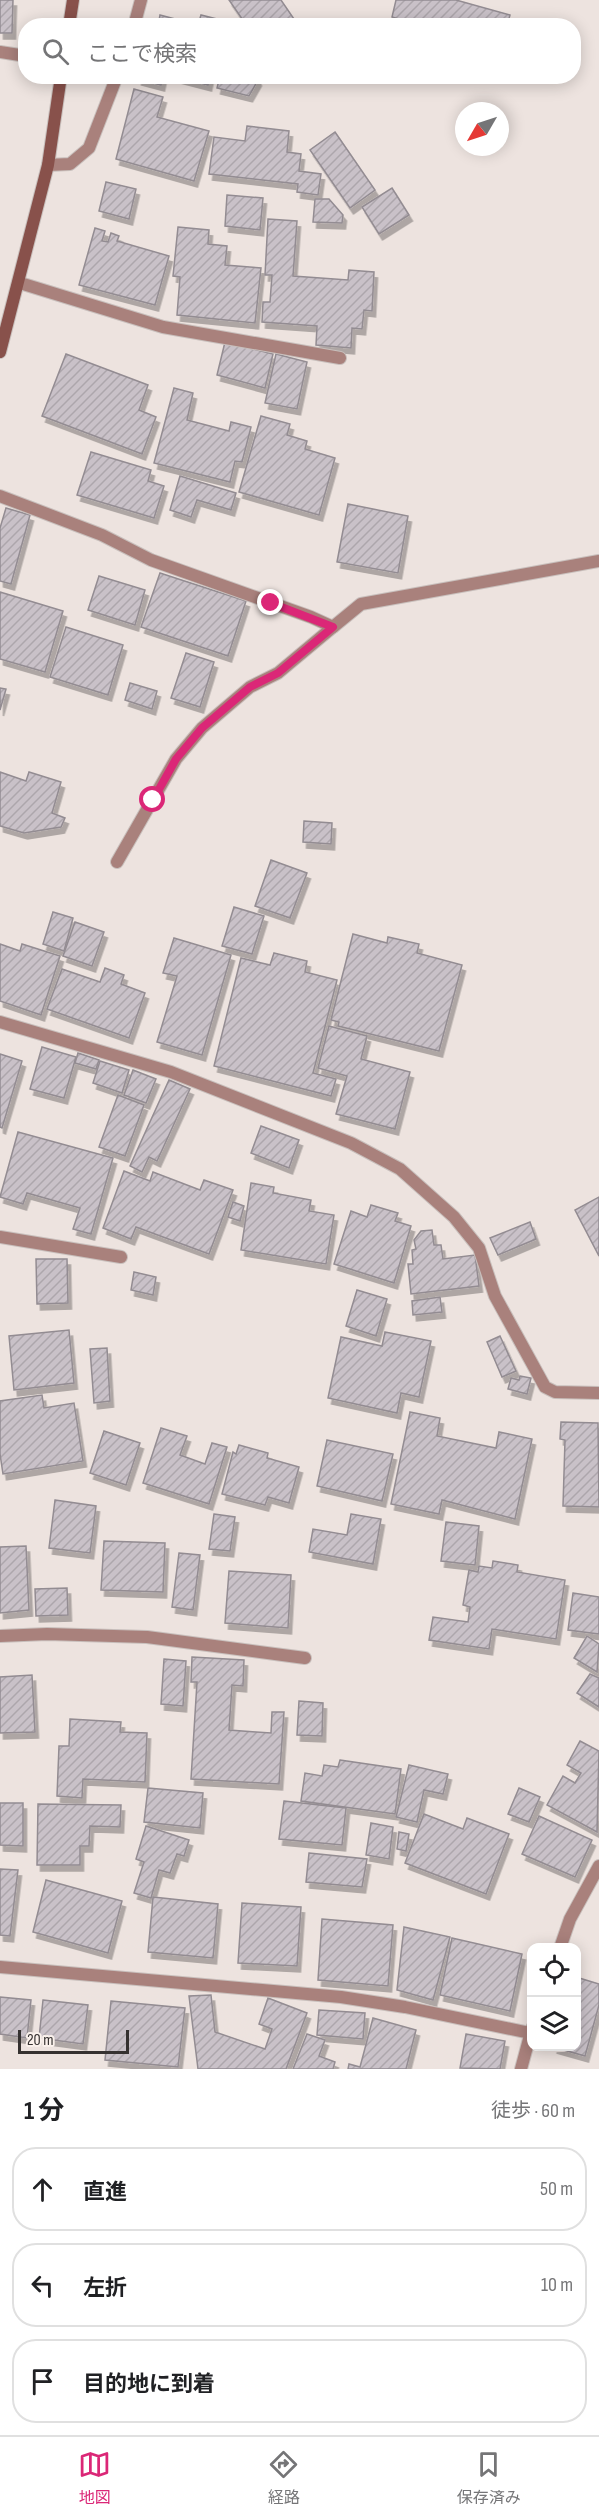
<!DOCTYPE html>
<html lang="ja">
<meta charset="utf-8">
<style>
:root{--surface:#fff;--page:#f2f2f2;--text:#202124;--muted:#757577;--line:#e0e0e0;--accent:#db2777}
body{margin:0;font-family:"Sofia Sans Condensed","Noto Sans JP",sans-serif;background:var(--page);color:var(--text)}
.controls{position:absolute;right:18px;bottom:18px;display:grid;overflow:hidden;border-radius:12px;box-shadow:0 3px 15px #0003}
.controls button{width:54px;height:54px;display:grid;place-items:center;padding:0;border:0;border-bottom:2px solid var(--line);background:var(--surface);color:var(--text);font:30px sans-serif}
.compass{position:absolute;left:455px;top:102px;width:54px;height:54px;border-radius:50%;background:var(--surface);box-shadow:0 3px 15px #0003;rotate:231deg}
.scale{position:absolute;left:18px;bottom:15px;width:111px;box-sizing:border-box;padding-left:6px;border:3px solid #353130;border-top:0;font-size:16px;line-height:21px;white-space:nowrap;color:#353130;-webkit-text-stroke:4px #faf1ec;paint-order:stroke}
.stop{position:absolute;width:18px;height:18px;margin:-14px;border:4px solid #db2777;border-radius:50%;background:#fff}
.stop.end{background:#db2777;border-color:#fff;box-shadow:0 2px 6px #0008}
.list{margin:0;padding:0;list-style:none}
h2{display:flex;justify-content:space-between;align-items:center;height:78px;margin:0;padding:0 24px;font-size:26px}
h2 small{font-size:20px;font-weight:400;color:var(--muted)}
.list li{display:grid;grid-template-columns:39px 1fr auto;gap:18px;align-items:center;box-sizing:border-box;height:84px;margin:0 12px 12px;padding:0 12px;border:2px solid var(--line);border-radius:24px}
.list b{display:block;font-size:22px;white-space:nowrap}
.list em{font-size:20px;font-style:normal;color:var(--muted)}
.icon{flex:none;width:33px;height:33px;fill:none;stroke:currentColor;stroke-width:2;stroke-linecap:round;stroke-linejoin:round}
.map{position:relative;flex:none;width:599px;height:2069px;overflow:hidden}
.search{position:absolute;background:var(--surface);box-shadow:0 3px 15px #0003;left:18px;right:18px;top:18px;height:66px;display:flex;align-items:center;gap:15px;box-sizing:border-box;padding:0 21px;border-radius:24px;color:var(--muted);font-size:22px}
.sheet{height:366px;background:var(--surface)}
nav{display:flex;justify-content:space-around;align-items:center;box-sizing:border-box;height:84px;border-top:2px solid var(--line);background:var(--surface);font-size:16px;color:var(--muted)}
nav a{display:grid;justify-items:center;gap:3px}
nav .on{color:var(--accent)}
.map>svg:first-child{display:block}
.building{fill:url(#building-hatch);stroke:#938c92;stroke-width:1.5;filter:url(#shadow)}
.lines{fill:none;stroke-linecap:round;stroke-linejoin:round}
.service-casing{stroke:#c8bfbc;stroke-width:14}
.minor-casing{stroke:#c8bfbc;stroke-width:14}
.secondary-casing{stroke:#c8bfbc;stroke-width:14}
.service{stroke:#a9817c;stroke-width:12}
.minor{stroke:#a9817c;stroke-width:12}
.secondary{stroke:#88514b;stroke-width:12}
.route{stroke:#db2777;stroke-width:8}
</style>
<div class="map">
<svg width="599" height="2069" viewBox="0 0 599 2069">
<defs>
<pattern id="building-hatch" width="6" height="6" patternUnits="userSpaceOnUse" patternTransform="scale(1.5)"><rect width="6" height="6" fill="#c9c1c8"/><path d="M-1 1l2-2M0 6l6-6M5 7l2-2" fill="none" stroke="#ada6ac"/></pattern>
<filter id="shadow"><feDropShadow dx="3.5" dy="6" stdDeviation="0" flood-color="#0004"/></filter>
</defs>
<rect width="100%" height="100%" fill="#ede3df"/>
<!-- building -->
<g class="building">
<polygon points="0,0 13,0 12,33 0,33"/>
<polygon points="229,0 281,0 294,19 285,26 247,26"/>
<polygon points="396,0 456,0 510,15 507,26 421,26 392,17"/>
<polygon points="160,15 198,25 201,15 225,21 223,26 158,26"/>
<polygon points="139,76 163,76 161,85 138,79"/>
<polygon points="173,76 210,76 208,85"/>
<polygon points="220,76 256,76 258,80 249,96 217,88"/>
<polygon points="134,89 163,97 157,117 209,131 194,181 116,159"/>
<polygon points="247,126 289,131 287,152 301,154 299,171 321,174 318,195 297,192 298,184 209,174 214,137 245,141"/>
<polygon points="335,132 375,190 350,208 310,150"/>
<polygon points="106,182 136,189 129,219 99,211"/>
<polygon points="392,188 409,215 379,234 362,207"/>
<polygon points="227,195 263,198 260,230 225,226"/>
<polygon points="315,199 329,199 343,215 342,223 313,222"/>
<polygon points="268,219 297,221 293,276 348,280 349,270 374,272 372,311 364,310 362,329 352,328 351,348 316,345 317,326 262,322 263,302 270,302 272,275 265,275"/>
<polygon points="178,227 209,230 208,244 227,246 225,265 261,268 255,323 177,315 180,277 173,276"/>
<polygon points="95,228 105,231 102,241 108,242 111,233 119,236 117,241 169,256 155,305 79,285"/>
<polygon points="225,342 273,354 265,388 217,375"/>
<polygon points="66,354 148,385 139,410 156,417 142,454 42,416"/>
<polygon points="276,354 307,362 297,409 265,403"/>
<polygon points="174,388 193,393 187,420 229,431 231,422 251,427 242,462 235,461 230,482 154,463"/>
<polygon points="261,416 290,424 287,435 307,441 305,449 335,458 319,515 239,492"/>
<polygon points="91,452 151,470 148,481 164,486 154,518 77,495"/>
<polygon points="180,476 236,493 231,510 197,500 191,517 170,510"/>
<polygon points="348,504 408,516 398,573 337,562"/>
<polygon points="6,508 30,515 11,584 0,581 0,528"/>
<polygon points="160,573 246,601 228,656 141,627"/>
<polygon points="99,576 145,590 135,625 88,610"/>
<polygon points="0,592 63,611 45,672 0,659"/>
<polygon points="66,627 123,645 108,695 50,677"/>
<polygon points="186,653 214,662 200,707 171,698"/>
<polygon points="130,683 157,691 152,709 125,700"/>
<polygon points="0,688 6,689 0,710"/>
<polygon points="0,772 26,781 29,772 61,782 52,813 65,818 61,827 24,833 0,826"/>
<polygon points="304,821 332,823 331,844 303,842"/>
<polygon points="271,860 307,873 290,918 255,906"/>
<polygon points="234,907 264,916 252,954 222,946"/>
<polygon points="53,912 73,918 64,951 43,944"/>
<polygon points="75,922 104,932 92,966 63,956"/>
<polygon points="353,934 387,943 388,937 419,944 417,953 462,965 439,1051 338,1026 339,1022 331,1020"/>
<polygon points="174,938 231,955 202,1055 157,1042 177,976 163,973"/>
<polygon points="0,944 20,951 22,944 60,956 41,1015 0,1001"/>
<polygon points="274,953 307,961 305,972 337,980 313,1073 336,1079 331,1096 214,1066 241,958 270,965"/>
<polygon points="105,968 124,975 121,984 145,993 129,1038 47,1009 62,969 100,982"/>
<polygon points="329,1026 367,1036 361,1059 410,1072 395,1129 336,1114 347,1076 318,1068"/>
<polygon points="42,1047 76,1057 64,1098 30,1089"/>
<polygon points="78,1053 99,1060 96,1069 75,1063"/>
<polygon points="0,1054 22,1061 2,1128 0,1127"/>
<polygon points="100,1061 129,1070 122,1093 93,1083"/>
<polygon points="133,1070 156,1079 146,1103 124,1095"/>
<polygon points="169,1080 190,1089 157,1161 149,1157 142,1172 130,1166"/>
<polygon points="118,1095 144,1105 125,1156 99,1147"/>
<polygon points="261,1126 299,1140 289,1168 251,1153"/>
<polygon points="18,1132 113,1158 91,1234 73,1229 80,1208 27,1193 23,1204 0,1197"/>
<polygon points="124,1171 150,1181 153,1172 200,1190 204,1180 233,1190 209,1254 136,1227 131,1239 103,1228"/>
<polygon points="251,1183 274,1187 273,1193 311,1200 309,1211 334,1215 326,1264 241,1250"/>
<polygon points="599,1197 599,1256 575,1210"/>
<polygon points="233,1202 244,1206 240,1221 228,1217"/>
<polygon points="371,1205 398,1213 395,1221 411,1226 394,1283 334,1264 351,1211 367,1217"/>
<polygon points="530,1222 536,1239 498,1255 490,1238"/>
<polygon points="432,1230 434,1245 441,1245 443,1259 475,1255 479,1286 411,1294 408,1264 413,1264 412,1250 416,1249 414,1240 421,1231"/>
<polygon points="36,1259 67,1259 68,1303 37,1304"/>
<polygon points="134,1272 156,1277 153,1295 131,1290"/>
<polygon points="357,1290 387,1299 376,1336 346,1326"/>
<polygon points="440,1297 442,1312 413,1315 412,1301"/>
<polygon points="69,1330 74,1383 14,1390 9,1336"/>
<polygon points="385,1332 431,1341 419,1397 401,1393 397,1413 328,1398 341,1337 382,1346"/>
<polygon points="500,1336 516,1371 502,1377 487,1342"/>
<polygon points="107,1348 110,1401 94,1403 90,1349"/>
<polygon points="520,1376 531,1378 527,1394 508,1389 511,1378 519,1380"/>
<polygon points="42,1395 44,1408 74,1403 83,1461 3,1474 0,1454 0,1401"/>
<polygon points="410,1412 440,1418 437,1436 496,1448 499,1432 532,1439 515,1519 442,1500 439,1514 391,1504"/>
<polygon points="561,1422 598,1423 599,1507 563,1506 565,1440 560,1439"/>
<polygon points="161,1428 187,1436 180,1455 205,1464 212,1443 227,1447 209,1504 143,1483"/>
<polygon points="104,1431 140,1443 126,1485 90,1473"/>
<polygon points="327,1440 393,1454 382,1501 317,1486"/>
<polygon points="239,1445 268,1453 267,1458 299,1467 289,1503 268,1497 265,1505 222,1494 233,1452 236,1454"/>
<polygon points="55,1500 96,1506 90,1553 49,1548"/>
<polygon points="214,1514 235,1517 230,1551 209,1549"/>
<polygon points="351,1514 381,1519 373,1564 309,1552 313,1529 347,1535"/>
<polygon points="446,1522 479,1526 475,1565 441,1561"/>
<polygon points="104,1541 165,1543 163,1592 101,1590"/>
<polygon points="26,1546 29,1610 0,1613 0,1547"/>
<polygon points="179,1553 200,1555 193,1610 172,1607"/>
<polygon points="493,1561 518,1565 517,1572 565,1580 556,1639 492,1629 489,1649 429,1640 433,1617 468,1622 470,1607 463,1605 469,1570 478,1572 479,1566 492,1568"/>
<polygon points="229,1571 291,1575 288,1628 225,1623"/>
<polygon points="67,1588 68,1615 36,1616 35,1589"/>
<polygon points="573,1593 599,1597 599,1634 568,1630"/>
<polygon points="587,1636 599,1644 597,1672 574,1658"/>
<polygon points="192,1657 244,1660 243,1686 232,1685 229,1730 271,1733 272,1712 284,1712 279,1784 191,1779 197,1682 191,1682"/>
<polygon points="164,1659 186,1661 183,1706 161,1704"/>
<polygon points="590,1674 599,1678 599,1707 577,1693"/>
<polygon points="32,1675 35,1732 0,1733 0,1677"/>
<polygon points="299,1701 323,1703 322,1736 297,1735"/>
<polygon points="70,1719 121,1722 120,1732 147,1733 145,1782 83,1779 82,1798 57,1796 59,1746 69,1746"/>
<polygon points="580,1741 599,1751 597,1832 547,1805 563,1776 575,1783 581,1773 567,1765"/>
<polygon points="340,1760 401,1769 395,1814 301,1801 305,1773 322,1776 324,1765 338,1767"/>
<polygon points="409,1765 448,1774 443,1794 424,1790 417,1822 396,1817"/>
<polygon points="148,1788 203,1793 200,1828 144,1822"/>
<polygon points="519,1788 540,1797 529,1822 508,1814"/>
<polygon points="284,1801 346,1808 342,1845 279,1839"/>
<polygon points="0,1803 23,1803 23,1846 0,1845"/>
<polygon points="38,1804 121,1805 120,1827 90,1826 89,1846 80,1846 80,1865 37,1865"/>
<polygon points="424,1814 463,1829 467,1818 509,1834 486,1894 405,1863"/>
<polygon points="539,1816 592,1840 575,1877 522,1854"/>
<polygon points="371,1823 393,1827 389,1859 366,1855"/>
<polygon points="146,1826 189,1840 184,1856 177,1854 170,1873 159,1870 151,1898 134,1893 144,1862 136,1859"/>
<polygon points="399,1832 409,1834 406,1851 397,1849"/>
<polygon points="309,1853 367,1859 362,1887 306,1882"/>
<polygon points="0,1869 18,1870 10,1936 0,1935"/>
<polygon points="46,1880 122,1901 108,1953 33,1932"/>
<polygon points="153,1897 218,1904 213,1958 148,1952"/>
<polygon points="242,1903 301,1907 297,1966 238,1963"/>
<polygon points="322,1919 393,1925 388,1986 318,1980"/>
<polygon points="404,1927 450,1937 433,2000 397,1990"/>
<polygon points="452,1938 522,1954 510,2011 440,1995"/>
<polygon points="576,1977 599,1984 599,2005 585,2056 553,2047 576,2046"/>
<polygon points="211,1995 215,2032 265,2049 272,2029 259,2024 268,1998 307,2013 286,2069 198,2069 189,1996"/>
<polygon points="0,1997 31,2000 27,2038 0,2034"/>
<polygon points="43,2000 88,2005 83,2044 39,2038"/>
<polygon points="111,2001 185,2008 178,2067 105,2060"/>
<polygon points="319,2010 365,2013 363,2039 317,2035"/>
<polygon points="373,2018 416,2030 406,2069 348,2069 349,2064 360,2067"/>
<polygon points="307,2034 325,2040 319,2056 335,2062 333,2069 293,2069"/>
<polygon points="466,2034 505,2041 500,2069 460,2068"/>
</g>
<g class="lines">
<defs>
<g id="service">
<polyline points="0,52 26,56"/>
<polyline points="20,283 163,327 340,358"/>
<polyline points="0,496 102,535 151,560 311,617 333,627 361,604 599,561"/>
<polyline points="117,862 176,759 202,728 250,687 278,673 333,627"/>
<polyline points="0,1022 171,1072 351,1143 400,1169 454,1217 479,1248 495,1296 545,1387 555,1392 599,1393"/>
<polyline points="0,1237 121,1257"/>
<polyline points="0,1636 47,1634 147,1637 305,1658"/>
<polyline points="0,1967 341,1997 405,2007 530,2033"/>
</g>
<g id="minor">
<polyline points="134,26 141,0"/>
<polyline points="48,165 70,164 89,148 117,76"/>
<polyline points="560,1948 570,1919 599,1866"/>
<polyline points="521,2069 532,2028"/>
</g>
<g id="secondary">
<polyline points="69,26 73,0"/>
<polyline points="0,352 48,165 61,76"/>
</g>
</defs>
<!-- service casing -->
<use href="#service" class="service-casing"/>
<!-- minor casing -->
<use href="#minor" class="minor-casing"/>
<!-- secondary casing -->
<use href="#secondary" class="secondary-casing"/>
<!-- service -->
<use href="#service" class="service"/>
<!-- minor -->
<use href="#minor" class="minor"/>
<!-- secondary -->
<use href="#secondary" class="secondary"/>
</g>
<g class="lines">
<!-- route -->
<polyline class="route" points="153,800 176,759 202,728 250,687 278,673 333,627 271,603"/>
</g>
</svg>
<div class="controls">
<button><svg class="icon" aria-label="locate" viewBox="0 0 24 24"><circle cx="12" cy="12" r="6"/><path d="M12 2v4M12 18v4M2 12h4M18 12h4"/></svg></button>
<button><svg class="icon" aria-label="layers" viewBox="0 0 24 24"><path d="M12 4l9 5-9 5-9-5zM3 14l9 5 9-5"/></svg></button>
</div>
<svg class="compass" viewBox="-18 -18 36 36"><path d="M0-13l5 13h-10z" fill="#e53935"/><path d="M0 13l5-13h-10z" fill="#757577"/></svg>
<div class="scale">20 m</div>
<div class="stop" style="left:153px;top:800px"></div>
<div class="stop end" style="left:271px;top:603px"></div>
<div class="search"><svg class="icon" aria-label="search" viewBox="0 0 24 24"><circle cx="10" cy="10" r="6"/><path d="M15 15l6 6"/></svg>ここで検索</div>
</div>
<section class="sheet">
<h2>1 分<small>徒歩 · 60 m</small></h2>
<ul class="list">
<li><svg class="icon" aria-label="ahead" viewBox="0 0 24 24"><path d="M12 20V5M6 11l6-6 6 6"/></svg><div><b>直進</b></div><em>50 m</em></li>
<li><svg class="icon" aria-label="left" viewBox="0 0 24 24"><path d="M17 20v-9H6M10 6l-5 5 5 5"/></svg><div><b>左折</b></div><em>10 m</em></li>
<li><svg class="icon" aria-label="arrive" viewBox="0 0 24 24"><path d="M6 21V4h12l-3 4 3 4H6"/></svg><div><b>目的地に到着</b></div></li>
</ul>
</section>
<nav>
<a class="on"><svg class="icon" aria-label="map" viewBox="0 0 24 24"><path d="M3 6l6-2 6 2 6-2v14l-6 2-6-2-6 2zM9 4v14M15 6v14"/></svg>地図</a>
<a><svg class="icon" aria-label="directions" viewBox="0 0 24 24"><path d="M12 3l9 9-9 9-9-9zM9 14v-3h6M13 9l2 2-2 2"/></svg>経路</a>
<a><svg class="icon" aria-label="saved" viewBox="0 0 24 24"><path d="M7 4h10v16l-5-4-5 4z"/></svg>保存済み</a>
</nav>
